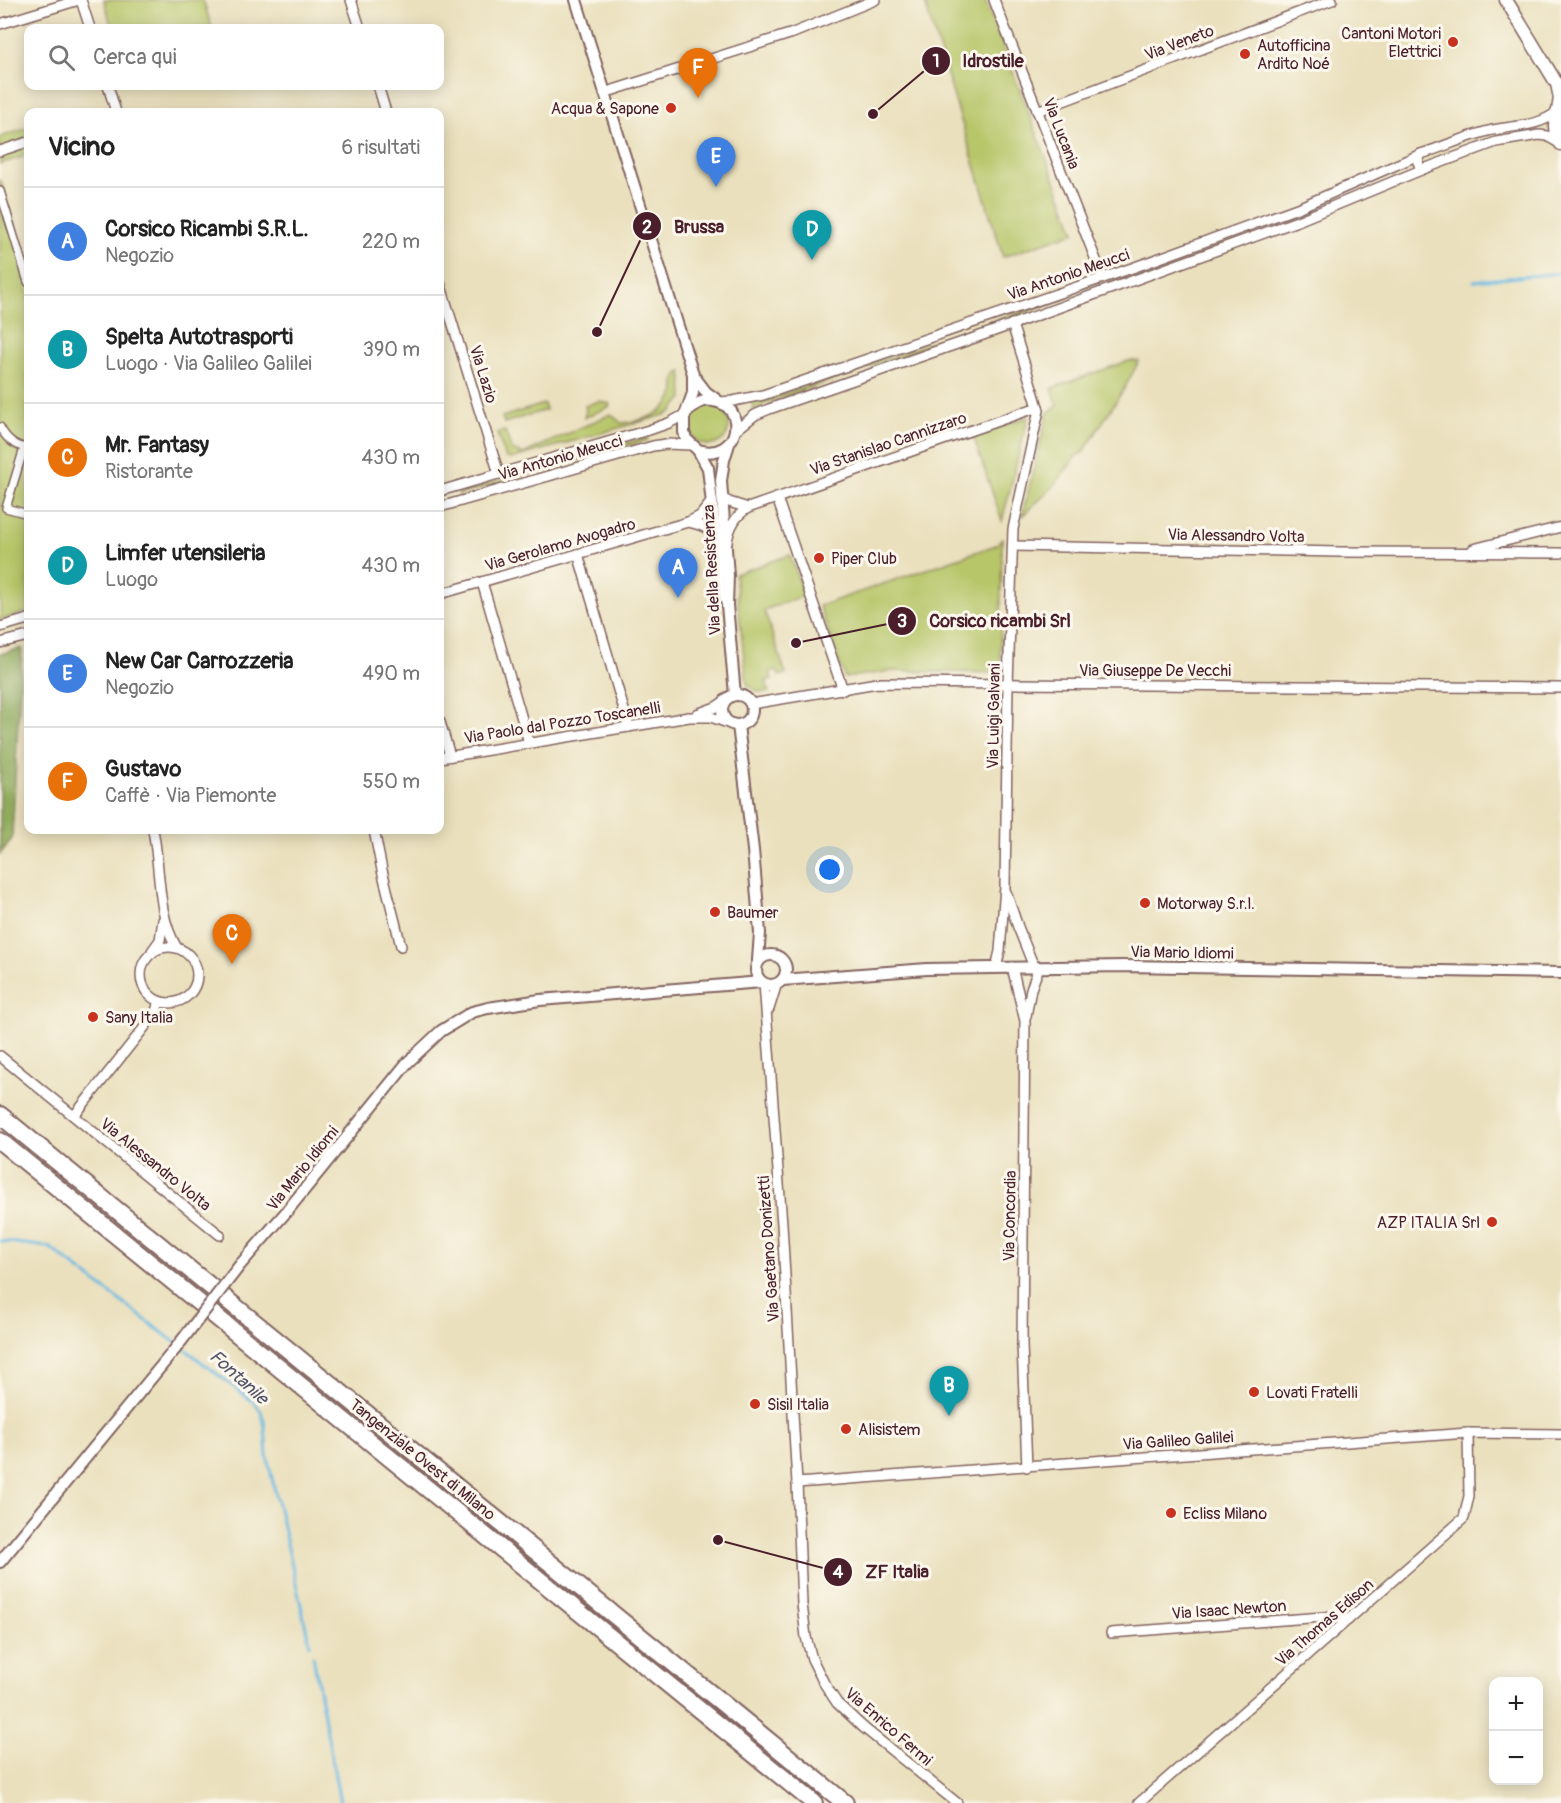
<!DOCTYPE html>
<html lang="it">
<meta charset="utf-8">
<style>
:root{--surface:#fff;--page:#f2f2f2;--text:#222;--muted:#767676;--line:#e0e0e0;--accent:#b45309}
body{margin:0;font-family:Pangolin,sans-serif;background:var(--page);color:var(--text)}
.controls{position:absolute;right:18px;bottom:18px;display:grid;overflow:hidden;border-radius:12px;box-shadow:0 3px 15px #0003}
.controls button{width:54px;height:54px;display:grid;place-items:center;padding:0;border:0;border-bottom:2px solid var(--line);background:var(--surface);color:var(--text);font:30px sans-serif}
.you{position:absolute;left:830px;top:870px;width:21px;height:21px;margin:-15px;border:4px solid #fff;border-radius:50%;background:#1a73e8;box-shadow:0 0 0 9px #1a73e833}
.badge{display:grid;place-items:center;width:39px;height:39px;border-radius:50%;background:var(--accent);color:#fff;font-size:20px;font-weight:700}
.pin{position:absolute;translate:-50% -50px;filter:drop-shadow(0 2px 3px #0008)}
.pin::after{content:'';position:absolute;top:32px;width:21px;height:18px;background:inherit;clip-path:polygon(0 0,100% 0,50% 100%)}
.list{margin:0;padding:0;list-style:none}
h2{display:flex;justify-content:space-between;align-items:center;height:78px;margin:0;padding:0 24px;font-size:26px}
h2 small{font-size:20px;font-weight:400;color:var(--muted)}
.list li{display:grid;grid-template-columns:39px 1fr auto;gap:18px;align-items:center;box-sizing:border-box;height:108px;padding:0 24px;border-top:2px solid var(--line)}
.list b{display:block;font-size:22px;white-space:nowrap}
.list p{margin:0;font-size:20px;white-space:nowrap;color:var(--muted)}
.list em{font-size:20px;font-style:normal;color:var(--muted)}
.icon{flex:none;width:33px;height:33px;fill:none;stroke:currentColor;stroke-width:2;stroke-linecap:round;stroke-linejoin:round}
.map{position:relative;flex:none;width:1561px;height:1803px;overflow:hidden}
.search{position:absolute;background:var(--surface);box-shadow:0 3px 15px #0003;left:24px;top:24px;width:420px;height:66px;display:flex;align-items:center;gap:15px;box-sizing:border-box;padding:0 21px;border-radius:12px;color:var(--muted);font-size:22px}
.panel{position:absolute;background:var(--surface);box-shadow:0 3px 15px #0003;left:24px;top:108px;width:420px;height:726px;border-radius:12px}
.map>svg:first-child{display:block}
.green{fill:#b7c669;stroke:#80724a;stroke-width:1.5}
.forest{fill:#91ab5d;stroke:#6e6544;stroke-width:1.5}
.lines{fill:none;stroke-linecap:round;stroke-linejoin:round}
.stream{stroke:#66b8e1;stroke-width:3}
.pedestrian-casing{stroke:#82635e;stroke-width:10}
.minor-casing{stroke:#82635e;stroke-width:12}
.tertiary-casing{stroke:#82635e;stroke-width:14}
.secondary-casing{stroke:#82635e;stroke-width:15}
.motorway-casing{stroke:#82635e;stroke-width:20}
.pedestrian{stroke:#fff;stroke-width:7}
.minor{stroke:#fff;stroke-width:9}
.tertiary{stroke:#fff;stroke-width:10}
.secondary{stroke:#fff;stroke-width:12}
.motorway{stroke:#fff;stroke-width:16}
.tertiary-bridge-casing{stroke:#82635e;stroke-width:14;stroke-linecap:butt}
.tertiary-bridge{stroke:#fff;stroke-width:10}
.poi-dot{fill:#c8321e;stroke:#fbf7ec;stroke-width:2}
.labels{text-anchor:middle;stroke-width:6;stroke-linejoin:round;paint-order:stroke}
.poi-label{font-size:16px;fill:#4a1f2b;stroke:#fbf7ec;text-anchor:start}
.street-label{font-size:16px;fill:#4a1f2b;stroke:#fbf7ec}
.water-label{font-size:18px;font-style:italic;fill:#54556b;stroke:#fbf7ec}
.leader{fill:none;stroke:#4a1f2b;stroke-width:2}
.callout-dot{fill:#4a1f2b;stroke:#fbf7ec;stroke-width:2}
.mark-label{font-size:18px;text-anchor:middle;font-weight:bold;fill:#fff}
.callout-label{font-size:18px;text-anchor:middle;font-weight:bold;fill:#4a1f2b;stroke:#fbf7ec;stroke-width:6;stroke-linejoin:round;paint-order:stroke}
</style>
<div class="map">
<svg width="1561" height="1803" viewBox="0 0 1561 1803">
<rect width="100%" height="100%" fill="#fbf7ec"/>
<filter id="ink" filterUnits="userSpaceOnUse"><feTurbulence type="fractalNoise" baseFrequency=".0167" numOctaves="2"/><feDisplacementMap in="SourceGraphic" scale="12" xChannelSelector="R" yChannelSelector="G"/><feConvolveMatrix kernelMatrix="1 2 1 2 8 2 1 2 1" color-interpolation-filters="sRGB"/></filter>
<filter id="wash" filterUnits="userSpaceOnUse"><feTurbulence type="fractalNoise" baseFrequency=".008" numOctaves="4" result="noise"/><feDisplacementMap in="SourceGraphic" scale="24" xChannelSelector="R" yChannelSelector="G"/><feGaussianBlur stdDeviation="1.35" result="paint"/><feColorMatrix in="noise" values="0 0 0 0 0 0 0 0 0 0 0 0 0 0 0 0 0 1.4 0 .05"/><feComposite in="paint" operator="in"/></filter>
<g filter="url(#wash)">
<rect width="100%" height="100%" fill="#eae0bd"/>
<!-- green -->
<g class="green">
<polygon points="104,0 203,0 212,28 112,28"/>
<polygon points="924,0 985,0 1075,232 1003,257"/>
<polygon points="28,128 28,155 0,164 0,137"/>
<polygon points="0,179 28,270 28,612 0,620"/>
<polygon points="1134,272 1134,275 1082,293 1081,291"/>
<polygon points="1073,293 1074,296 985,327 984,325"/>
<polygon points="976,327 977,330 769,402 754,410 752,402 768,399"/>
<polygon points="1128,361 1139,361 1125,387 1083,453 1077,455 1052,488 1022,516 1048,412 1058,406 1052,388"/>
<path d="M682 372 683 398 672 411 667 414 511 459 506 458 497 433 505 431 512 450 523 454 611 414 621 423C639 422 665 415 673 396 678 387 670 376 682 372Z"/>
<polygon points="599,401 610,404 609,407 584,418 586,410 585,406"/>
<polygon points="544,404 546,410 504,423 502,417"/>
<circle cx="709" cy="425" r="20"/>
<polygon points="1027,417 1028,418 1002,521 973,436"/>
<polygon points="647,437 648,440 538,472 538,469"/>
<polygon points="530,471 531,474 459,495 458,493"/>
<polygon points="1002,538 1000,671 995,673 890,671 845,678 819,606 996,545"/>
<path d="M790 555 804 596 764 610 786 674 779 676 777 670 770 672 772 679 766 681 769 692C759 693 754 691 747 684L735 574Z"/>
</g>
<!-- forest -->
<polygon class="forest" points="22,648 12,839 0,854 0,654"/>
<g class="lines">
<!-- stream -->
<g class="stream">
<polyline points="1474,281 1561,273"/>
<polyline points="0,1241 49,1247 176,1343"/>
<polyline points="181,1346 252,1401 261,1411 265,1426 267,1456 310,1645"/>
<polyline points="313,1656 340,1803"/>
</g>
</g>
</g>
<g filter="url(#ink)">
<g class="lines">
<defs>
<g id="pedestrian">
<polyline points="0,191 28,282"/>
<path d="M0 427C6 439 14 446 27 448"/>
<polyline points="24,448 6,508 28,514"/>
</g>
<g id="minor">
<polyline points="81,0 90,28"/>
<polyline points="351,0 360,28"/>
<polyline points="994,0 1103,278"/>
<polyline points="0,24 79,0"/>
<polyline points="108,86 116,112"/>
<polyline points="378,86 386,112"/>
<polyline points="604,93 793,33 875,0"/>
<polyline points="1037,111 1332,0"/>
<path d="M1558 111C1538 128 1512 125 1488 131 1465 137 1443 147 1421 154L1418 162 1421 170 1496 142 1539 135 1547 136 1561 144"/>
<polyline points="0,151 28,142"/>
<polyline points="440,283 499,474"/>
<polyline points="719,402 733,401 763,395 1135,267 1300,207 1421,154"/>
<polyline points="735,431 755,415 769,409 983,335 1300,220 1421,170"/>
<polyline points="440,491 649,430 669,423 686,414"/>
<polyline points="722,498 729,502 748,508"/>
<polyline points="777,498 843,690"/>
<polyline points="440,507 653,446 666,444 690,445"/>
<path d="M688 522C700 525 707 526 715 536"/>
<path d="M727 542C729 528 735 516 748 508L1038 407"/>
<polyline points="1013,546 1339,552 1561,553"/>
<polyline points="1473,549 1561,527"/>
<polyline points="578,554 629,727"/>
<polyline points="482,582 529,743"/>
<polyline points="440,594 688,522 700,516 712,501"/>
<polyline points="0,627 28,619"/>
<polyline points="0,643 28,636"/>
<polyline points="751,704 877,683 1561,688"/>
<polyline points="697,714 716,707 725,701"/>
<polyline points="440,722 450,756"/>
<polyline points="440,758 689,717 711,717 728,723"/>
<path d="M153 830C161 869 156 913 177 948"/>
<polyline points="374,830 382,870 401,946"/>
<polyline points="1006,892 1018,927 1034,967"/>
<circle cx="169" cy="975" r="28"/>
<polyline points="152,951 160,940 163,920"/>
<polyline points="1012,967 1025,1021 1022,1345 1027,1467"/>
<polyline points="996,968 1000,951 1005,887 1008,685 1013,529 1039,410 1012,324"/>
<polyline points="764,983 782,1224 797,1483 802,1604 806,1637 812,1659 824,1683 837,1703 864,1728 957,1803"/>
<polyline points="769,1009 777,983"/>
<polyline points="1026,1016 1031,989 1039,967"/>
<polyline points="0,1056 220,1235"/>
<polyline points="74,1116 155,1014 159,1002"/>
<polyline points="797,1483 1468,1433 1561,1434"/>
<polyline points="1111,1633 1336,1616 1348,1620"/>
<polyline points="1139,1803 1464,1518 1469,1496 1468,1433"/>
</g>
<g id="tertiary">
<polyline points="576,0 693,374 693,393 684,418 684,432 686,439 698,450 708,468 720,575 727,605"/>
<polyline points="693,375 706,392 717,400"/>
<path d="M688 411C695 404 703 399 713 401 749 405 740 462 698 450"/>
<polyline points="729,444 724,460 721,481 728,576 727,605 735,695"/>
<circle cx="737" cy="710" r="15"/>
<polyline points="738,725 753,850 760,933 758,960"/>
<circle cx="771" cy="970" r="15"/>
<polyline points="782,980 927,969 1123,966 1561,973"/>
<polyline points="240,1265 287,1211 407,1063 441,1031 472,1012 488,1008 540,1000 762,982"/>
<polyline points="0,1562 176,1348"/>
</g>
<g id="secondary">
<polyline points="1506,0 1557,84 1560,98 1558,111"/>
<path d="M1561 107C1553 120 1553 132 1561 144"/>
</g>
<g id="motorway">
<polyline points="0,1115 845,1803"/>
<polyline points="0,1141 814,1803"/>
</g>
</defs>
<!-- pedestrian casing -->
<use href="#pedestrian" class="pedestrian-casing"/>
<!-- minor casing -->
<use href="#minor" class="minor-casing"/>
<!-- tertiary casing -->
<use href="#tertiary" class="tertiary-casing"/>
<!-- secondary casing -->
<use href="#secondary" class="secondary-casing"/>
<!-- motorway casing -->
<use href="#motorway" class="motorway-casing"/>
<!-- pedestrian -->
<use href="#pedestrian" class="pedestrian"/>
<!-- minor -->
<use href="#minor" class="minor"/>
<!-- tertiary -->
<use href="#tertiary" class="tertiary"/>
<!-- secondary -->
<use href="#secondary" class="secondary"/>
<!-- motorway -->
<use href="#motorway" class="motorway"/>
<defs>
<polyline id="tertiary-bridge" points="176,1348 240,1265"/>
</defs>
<!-- tertiary-bridge casing -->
<use href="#tertiary-bridge" class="tertiary-bridge-casing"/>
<!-- tertiary-bridge -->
<use href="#tertiary-bridge" class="tertiary-bridge"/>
</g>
</g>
<!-- markers -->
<g class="poi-dot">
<circle cx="1453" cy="42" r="6"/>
<circle cx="1245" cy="54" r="6"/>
<circle cx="671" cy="108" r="6"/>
<circle cx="819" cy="558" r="6"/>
<circle cx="1145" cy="903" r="6"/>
<circle cx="715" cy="912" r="6"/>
<circle cx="93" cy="1017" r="6"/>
<circle cx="1492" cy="1222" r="6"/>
<circle cx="1254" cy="1392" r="6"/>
<circle cx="755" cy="1404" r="6"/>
<circle cx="846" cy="1429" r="6"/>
<circle cx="1171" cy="1513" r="6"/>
</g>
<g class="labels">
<!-- poi labels -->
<g class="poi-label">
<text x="1441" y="39" text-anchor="end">Cantoni Motori<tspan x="1441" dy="18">Elettrici</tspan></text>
<text x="1257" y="51">Autofficina<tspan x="1257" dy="18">Ardito Noé</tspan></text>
<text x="659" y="114" text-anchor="end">Acqua &amp; Sapone</text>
<text x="831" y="564">Piper Club</text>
<text x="1157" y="909">Motorway S.r.l.</text>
<text x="727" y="918">Baumer</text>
<text x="105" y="1023">Sany Italia</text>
<text x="1480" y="1228" text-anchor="end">AZP ITALIA Srl</text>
<text x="1266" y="1398">Lovati Fratelli</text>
<text x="767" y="1410">Sisil Italia</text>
<text x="858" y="1435">Alisistem</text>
<text x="1183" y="1519">Ecliss Milano</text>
</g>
<!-- street labels -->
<g class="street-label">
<text transform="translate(1179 42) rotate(-21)" y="6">Via Veneto</text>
<text transform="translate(1062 133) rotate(69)" y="6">Via Lucania</text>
<text transform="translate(1068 274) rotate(-19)" y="6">Via Antonio Meucci</text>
<text transform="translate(484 374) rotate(73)" y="6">Via Lazio</text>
<text transform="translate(888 443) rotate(-19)" y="6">Via Stanislao Cannizzaro</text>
<text transform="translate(560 457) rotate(-16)" y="6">Via Antonio Meucci</text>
<text transform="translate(1236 535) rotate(1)" y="6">Via Alessandro Volta</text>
<text transform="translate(560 544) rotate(-16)" y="6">Via Gerolamo Avogadro</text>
<text transform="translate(711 570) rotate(-93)" y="6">Via della Resistenza</text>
<text x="1155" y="676">Via Giuseppe De Vecchi</text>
<text transform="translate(993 716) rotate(-89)" y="6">Via Luigi Galvani</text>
<text transform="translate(562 722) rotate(-9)" y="6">Via Paolo dal Pozzo Toscanelli</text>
<text transform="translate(1182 952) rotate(1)" y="6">Via Mario Idiomi</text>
<text transform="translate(156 1164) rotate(39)" y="6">Via Alessandro Volta</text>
<text transform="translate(302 1168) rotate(-51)" y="6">Via Mario Idiomi</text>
<text transform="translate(1009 1216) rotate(-89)" y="6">Via Concordia</text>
<text transform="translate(768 1249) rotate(-94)" y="6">Via Gaetano Donizetti</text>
<text transform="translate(1178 1440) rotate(-4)" y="6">Via Galileo Galilei</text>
<text transform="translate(423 1459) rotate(39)" y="6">Tangenziale Ovest di Milano</text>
<text transform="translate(1229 1609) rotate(-4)" y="6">Via Isaac Newton</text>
<text transform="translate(1324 1622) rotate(-41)" y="6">Via Thomas Edison</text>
<text transform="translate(889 1726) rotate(41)" y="6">Via Enrico Fermi</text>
</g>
<!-- water labels -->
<g class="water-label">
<text transform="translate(239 1377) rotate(42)" y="6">Fontanile</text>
</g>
</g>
<!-- callouts -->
<path class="leader" d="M873 114L936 61M597 332L647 226M796 643L902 621M718 1540L838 1572"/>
<g class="callout-dot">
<circle cx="873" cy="114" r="6"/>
<circle cx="597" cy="332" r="6"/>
<circle cx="796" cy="643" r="6"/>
<circle cx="718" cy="1540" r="6"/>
<circle cx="936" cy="61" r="15"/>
<circle cx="647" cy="226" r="15"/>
<circle cx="902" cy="621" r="15"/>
<circle cx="838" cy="1572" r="15"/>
</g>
<g class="mark-label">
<text x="936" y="67">1</text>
<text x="647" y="233">2</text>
<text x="902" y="627">3</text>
<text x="838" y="1578">4</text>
</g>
<g class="callout-label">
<text x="993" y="67">Idrostile</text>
<text x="699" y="233">Brussa</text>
<text x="1000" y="627">Corsico ricambi Srl</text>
<text x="897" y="1578">ZF Italia</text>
</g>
</svg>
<div class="controls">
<button>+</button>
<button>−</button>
</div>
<div class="you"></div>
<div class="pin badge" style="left:678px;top:598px;background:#3f7fe0">A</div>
<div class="pin badge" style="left:949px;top:1416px;background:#0f9aa8">B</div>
<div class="pin badge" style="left:232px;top:964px;background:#e8710a">C</div>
<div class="pin badge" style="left:812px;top:260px;background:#0f9aa8">D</div>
<div class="pin badge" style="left:716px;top:187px;background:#3f7fe0">E</div>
<div class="pin badge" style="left:698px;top:98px;background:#e8710a">F</div>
<div class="search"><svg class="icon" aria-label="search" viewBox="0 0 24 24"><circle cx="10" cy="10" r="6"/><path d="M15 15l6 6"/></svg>Cerca qui</div>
<section class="panel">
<h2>Vicino<small>6 risultati</small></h2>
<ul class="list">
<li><span class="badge" style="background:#3f7fe0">A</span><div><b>Corsico Ricambi S.R.L.</b><p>Negozio</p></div><em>220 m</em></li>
<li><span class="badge" style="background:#0f9aa8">B</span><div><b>Spelta Autotrasporti</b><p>Luogo · Via Galileo Galilei</p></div><em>390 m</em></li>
<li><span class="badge" style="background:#e8710a">C</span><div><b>Mr. Fantasy</b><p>Ristorante</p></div><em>430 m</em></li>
<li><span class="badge" style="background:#0f9aa8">D</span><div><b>Limfer utensileria</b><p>Luogo</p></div><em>430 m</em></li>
<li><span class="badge" style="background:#3f7fe0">E</span><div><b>New Car Carrozzeria</b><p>Negozio</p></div><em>490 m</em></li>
<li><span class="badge" style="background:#e8710a">F</span><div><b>Gustavo</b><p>Caffè · Via Piemonte</p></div><em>550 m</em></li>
</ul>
</section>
</div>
